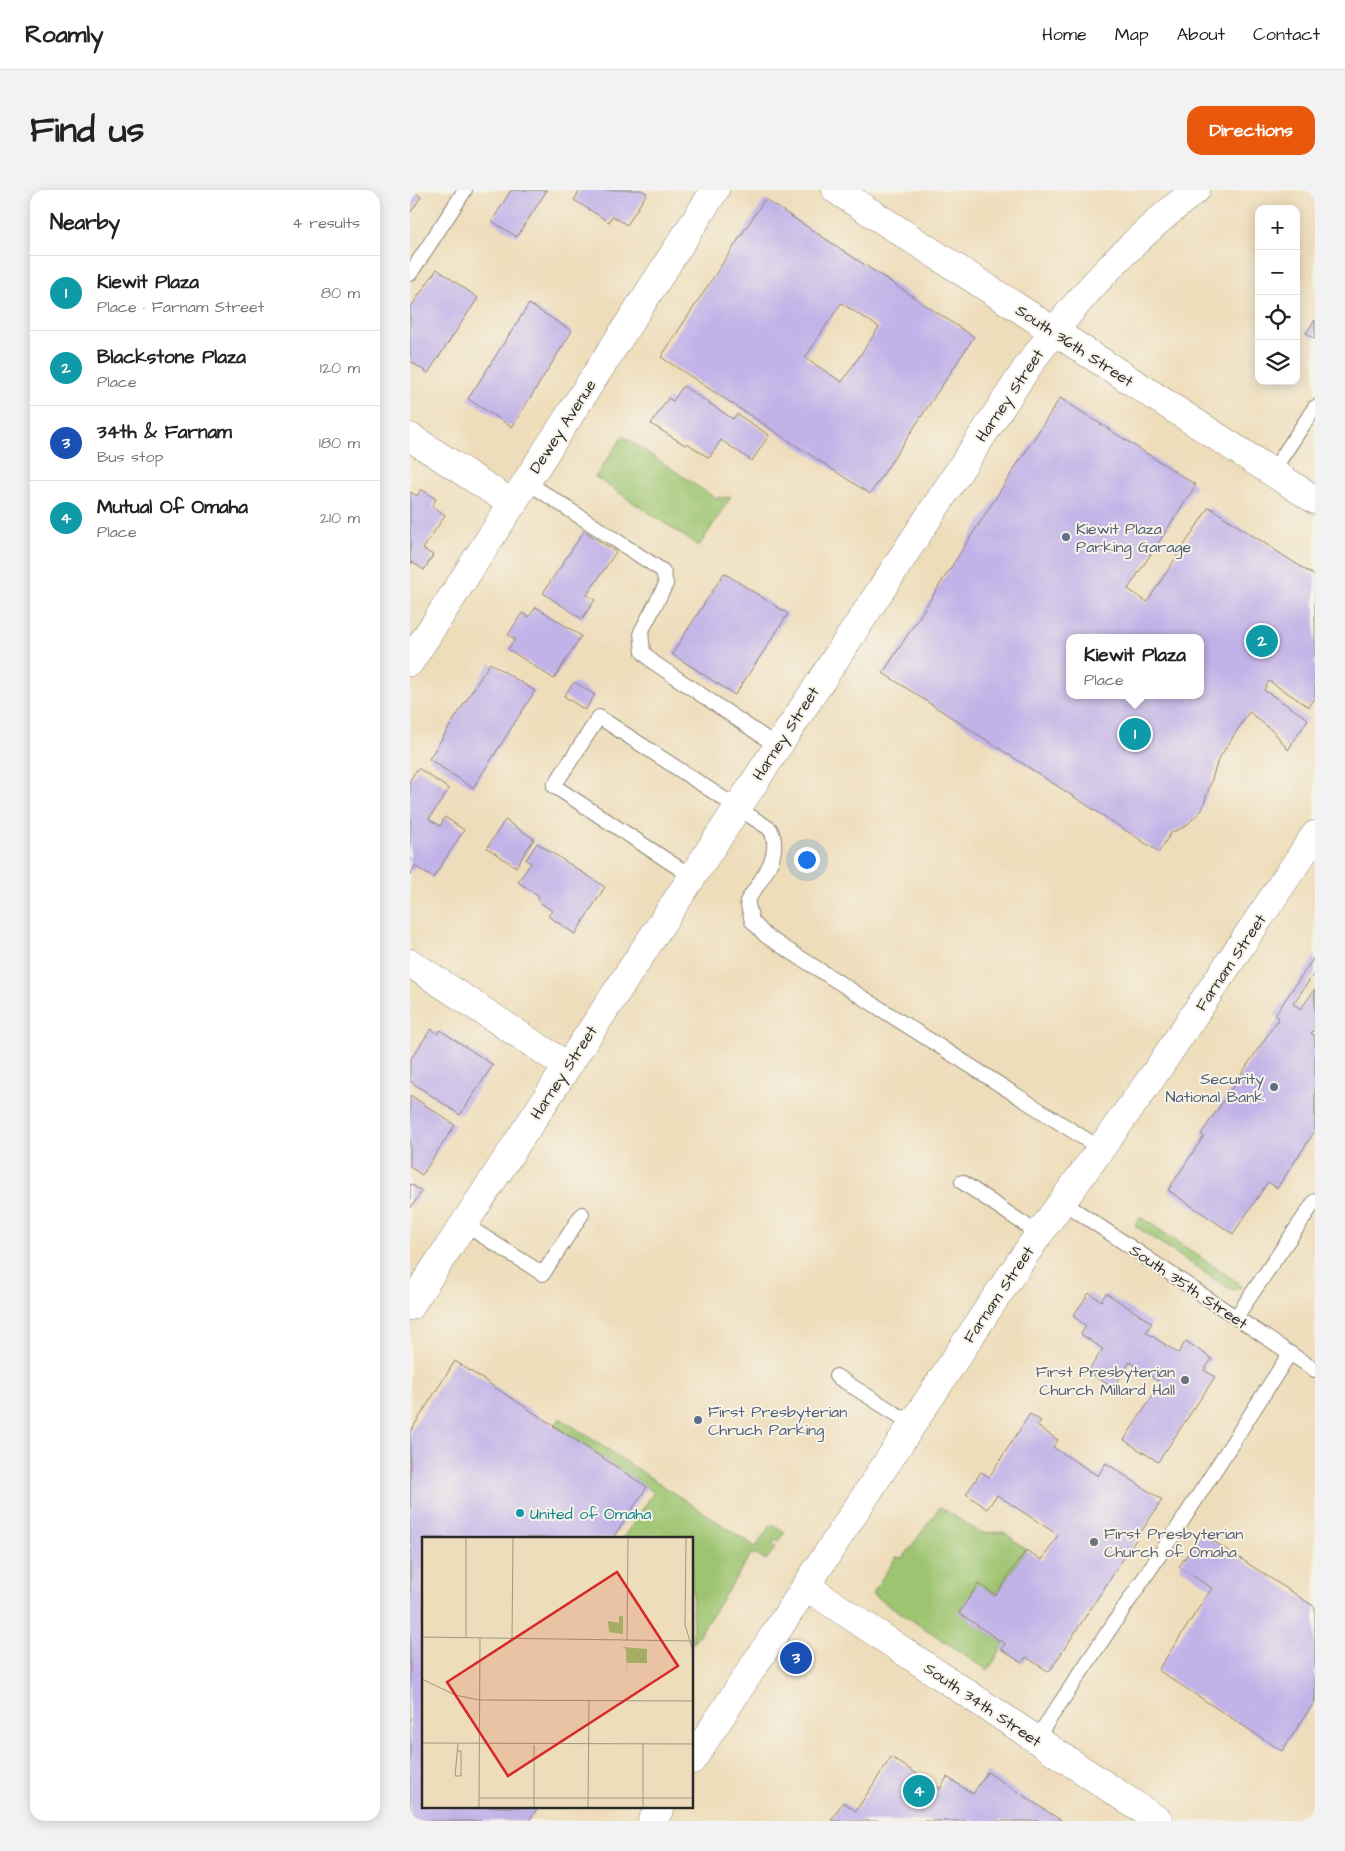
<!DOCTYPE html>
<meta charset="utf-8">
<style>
:root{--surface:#fff;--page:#f2f2f2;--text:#222;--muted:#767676;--line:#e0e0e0;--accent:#ea580c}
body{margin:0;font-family:"Architects Daughter",sans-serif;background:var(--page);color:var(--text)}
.controls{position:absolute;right:15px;top:15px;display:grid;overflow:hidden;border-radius:10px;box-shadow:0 2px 12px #0003}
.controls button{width:45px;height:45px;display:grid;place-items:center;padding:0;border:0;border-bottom:1px solid var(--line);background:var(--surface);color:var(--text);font:25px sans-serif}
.you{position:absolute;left:396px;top:669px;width:18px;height:18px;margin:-12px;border:4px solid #fff;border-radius:50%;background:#1a73e8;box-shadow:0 0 0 8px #1a73e833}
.badge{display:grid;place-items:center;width:32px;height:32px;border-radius:50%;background:var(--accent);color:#fff;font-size:16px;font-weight:700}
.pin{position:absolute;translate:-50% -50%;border:2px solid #fff;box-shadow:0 1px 5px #0006}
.popup{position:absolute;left:656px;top:444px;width:138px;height:65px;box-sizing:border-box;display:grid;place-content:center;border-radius:10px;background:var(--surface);filter:drop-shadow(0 1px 4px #0005);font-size:16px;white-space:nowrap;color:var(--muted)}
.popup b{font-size:19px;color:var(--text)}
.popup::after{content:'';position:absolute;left:50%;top:100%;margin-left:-10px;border:10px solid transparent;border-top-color:var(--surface)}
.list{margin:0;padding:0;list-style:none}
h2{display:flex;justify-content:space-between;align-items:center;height:65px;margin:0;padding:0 20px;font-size:21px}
h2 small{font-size:16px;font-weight:400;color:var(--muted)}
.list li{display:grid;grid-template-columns:32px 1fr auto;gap:15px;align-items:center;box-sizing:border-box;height:75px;padding:0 20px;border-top:1px solid var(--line)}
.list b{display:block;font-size:19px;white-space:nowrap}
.list p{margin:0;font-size:16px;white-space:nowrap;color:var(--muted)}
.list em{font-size:16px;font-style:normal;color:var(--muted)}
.icon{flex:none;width:28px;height:28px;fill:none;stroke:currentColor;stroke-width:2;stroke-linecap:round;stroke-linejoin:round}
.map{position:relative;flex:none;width:905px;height:1631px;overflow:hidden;border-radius:15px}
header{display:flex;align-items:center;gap:30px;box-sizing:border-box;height:70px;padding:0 25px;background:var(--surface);border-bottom:1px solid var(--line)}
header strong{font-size:24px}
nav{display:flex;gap:28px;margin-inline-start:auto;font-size:18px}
.intro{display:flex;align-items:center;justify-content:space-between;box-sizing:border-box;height:120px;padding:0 30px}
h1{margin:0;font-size:35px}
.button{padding:12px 22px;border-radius:15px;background:var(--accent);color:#fff;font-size:18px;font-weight:700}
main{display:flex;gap:30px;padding:0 30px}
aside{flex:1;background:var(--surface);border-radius:15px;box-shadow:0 2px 12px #0003}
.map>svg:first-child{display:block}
.green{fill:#9dc46f;stroke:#64784d}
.building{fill:#c1b2e8;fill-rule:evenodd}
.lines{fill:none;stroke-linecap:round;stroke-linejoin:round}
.lane-casing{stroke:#8c8472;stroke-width:16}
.street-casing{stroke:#8c8472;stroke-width:29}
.secondary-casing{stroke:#8c8472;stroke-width:29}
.lane{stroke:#fff;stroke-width:14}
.street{stroke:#fff;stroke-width:28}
.secondary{stroke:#fff;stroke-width:28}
.service-dot{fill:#5c6f8a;stroke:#f7f3e8;stroke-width:2}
.worship-dot{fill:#6b7280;stroke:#f7f3e8;stroke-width:2}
.culture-dot{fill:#0f9aa8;stroke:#f7f3e8;stroke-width:2}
.labels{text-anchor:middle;stroke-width:4;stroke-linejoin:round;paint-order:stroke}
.street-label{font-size:16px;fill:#2b2b2b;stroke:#f7f3e8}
.service-label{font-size:16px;fill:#4e5e75;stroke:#f7f3e8;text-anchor:start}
.worship-label{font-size:16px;fill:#5b616d;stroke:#f7f3e8;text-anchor:end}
.culture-label{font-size:16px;fill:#0d838f;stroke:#f7f3e8;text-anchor:start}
.inset-road{fill:none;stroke:#a09681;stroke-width:1}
.view{fill:#d62828;fill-opacity:0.15;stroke:#d62828;stroke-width:2.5}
.inset-edge{fill:none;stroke:#2b2b2b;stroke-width:2.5}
</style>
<header>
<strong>Roamly</strong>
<nav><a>Home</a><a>Map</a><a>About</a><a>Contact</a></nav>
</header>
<div class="intro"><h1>Find us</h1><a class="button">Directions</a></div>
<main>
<aside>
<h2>Nearby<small>4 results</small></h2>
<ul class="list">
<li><span class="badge" style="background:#0f9aa8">1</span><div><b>Kiewit Plaza</b><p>Place · Farnam Street</p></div><em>80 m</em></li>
<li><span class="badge" style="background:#0f9aa8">2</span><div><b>Blackstone Plaza</b><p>Place</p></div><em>120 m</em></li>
<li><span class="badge" style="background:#1a4fb4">3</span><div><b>34th &amp; Farnam</b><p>Bus stop</p></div><em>180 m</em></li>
<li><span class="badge" style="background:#0f9aa8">4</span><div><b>Mutual Of Omaha</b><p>Place</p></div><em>210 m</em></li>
</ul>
</aside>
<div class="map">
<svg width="905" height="1631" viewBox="0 0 905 1631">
<rect width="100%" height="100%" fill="#f7f3e8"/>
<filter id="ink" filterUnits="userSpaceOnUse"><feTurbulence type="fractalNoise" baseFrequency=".02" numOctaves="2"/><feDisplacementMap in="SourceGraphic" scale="10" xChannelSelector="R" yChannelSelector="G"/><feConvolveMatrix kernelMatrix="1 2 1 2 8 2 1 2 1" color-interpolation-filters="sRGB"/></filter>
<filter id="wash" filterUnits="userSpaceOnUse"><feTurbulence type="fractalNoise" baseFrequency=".0096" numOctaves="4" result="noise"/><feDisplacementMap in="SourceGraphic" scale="20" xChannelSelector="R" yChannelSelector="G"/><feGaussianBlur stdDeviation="1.12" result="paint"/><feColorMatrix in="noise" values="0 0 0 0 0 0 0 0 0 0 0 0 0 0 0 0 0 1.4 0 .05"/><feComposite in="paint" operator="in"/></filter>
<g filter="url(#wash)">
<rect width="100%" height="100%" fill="#eeddba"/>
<!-- green -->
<g class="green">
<polygon points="213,246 305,308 321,307 289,356 185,287"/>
<polygon points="731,1027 827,1092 831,1097 823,1100 816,1097 725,1036"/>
<polygon points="150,1228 346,1357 361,1334 375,1342 368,1352 364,1350 362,1354 366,1357 356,1370 342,1363 283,1454 282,1348 213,1348 244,1302 145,1236"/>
<polygon points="530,1317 571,1343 594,1342 616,1360 586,1405 568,1394 549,1423 595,1454 578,1480 462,1404 486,1367 493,1368"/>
</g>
<g id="blocks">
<!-- building -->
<g class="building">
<polygon points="0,0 11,7 0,23"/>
<polygon points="101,0 137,0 107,47 82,31"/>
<polygon points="170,0 231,0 237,3 217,35 202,26 199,32 164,10"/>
<path d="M355 9 564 147 460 304 251 167ZM431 113 469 137 432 192 395 168Z"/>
<polygon points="27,79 68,108 18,183 0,171 0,118"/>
<polygon points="119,114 162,141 102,237 58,209"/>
<polygon points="905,130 905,149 896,143"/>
<polygon points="273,196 323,229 327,224 359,245 342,271 311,250 299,268 277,253 275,255 241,234 258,208 263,211"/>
<path d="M650 208 786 295 718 399 737 412 799 317 905 386V508L899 517 859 491 854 500 898 529 878 560 864 542 839 522 808 570 792 620 776 636 761 643 749 662 473 483ZM660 448H790V505H660Z"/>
<polygon points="11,299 26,309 22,316 35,325 13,359 23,365 14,380 2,372 0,375 0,302 7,306"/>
<polygon points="174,341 206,362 177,405 185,410 172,429 133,403"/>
<polygon points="314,383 378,424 325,505 262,464"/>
<polygon points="126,417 171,446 144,489 98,459 105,449 98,445 112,423 119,427"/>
<polygon points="80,473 125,501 63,598 19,569"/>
<polygon points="164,492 185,505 175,520 154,506"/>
<polygon points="8,578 39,599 19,629 30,636 35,627 54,640 23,688 5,676 0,685 0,590"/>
<polygon points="95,630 124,649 106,677 77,658"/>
<polygon points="127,653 195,697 165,744 138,726 142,721 127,710 129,706 108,692 121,673 116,670"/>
<polygon points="905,766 905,782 883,814 891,819 905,799 905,839 901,843 905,846 905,941 867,998 858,992 823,1044 758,1000 794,946 791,944 869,828 865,825"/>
<polygon points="21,839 28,844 30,840 83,875 50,925 0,891 0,870"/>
<polygon points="0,905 45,935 12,985 0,977"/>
<polygon points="0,994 12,1001 0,1019"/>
<polygon points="679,1103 691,1111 696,1103 742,1133 736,1142 768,1163 776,1151 802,1169 794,1180 805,1187 748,1272 714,1250 751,1193 720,1172 703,1198 678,1181 693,1159 671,1144 676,1136 663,1126"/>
<polygon points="45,1171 237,1297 203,1348 14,1348 14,1617 128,1617 119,1631 0,1631 0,1242"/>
<polygon points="620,1224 631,1231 627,1236 648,1250 643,1257 688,1286 696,1273 752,1310 639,1482 616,1467 612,1473 591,1459 595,1454 549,1423 568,1394 586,1405 616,1360 632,1370 648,1345 587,1305 577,1319 556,1304 571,1282 579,1287"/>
<polygon points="791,1343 905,1417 905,1511 872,1561 748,1480 802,1398 769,1377"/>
<polygon points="481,1567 530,1599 537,1587 563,1604 577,1582 652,1631 421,1631 433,1612 446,1621"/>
</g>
</g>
</g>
<g filter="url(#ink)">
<use href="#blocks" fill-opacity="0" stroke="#8c8472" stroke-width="1"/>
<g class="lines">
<defs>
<g id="lane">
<polyline points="0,84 55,0"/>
<polyline points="862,282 905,217"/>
<polyline points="117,292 253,381 256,394 231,442 233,462 243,472 367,556"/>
<path d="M281 686 144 596 189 527 360 639C374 664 350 691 337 711L342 731 356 746 691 959"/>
<polyline points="552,992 629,1044"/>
<polyline points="653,1012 905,1180"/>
<polyline points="54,1034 133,1084 172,1024"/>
<polyline points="826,1127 905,1011"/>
<polyline points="426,1186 502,1234"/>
<polyline points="626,1549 767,1339 880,1163"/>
</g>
<g id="street">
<polyline points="0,247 103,314"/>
<polyline points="0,472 305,0"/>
<polyline points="0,773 157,876"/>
<polyline points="397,1397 749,1631"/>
</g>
<g id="secondary">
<polyline points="426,0 905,310"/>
<path d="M0 1116 618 176C666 109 721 50 786 0"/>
<polyline points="282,1570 574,1125 629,1044 743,886 905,645"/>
<polyline points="242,1631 251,1617"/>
</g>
</defs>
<!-- lane casing -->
<use href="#lane" class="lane-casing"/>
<!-- street casing -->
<use href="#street" class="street-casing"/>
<!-- secondary casing -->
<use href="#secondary" class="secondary-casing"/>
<!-- lane -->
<use href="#lane" class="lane"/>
<!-- street -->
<use href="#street" class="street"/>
<!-- secondary -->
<use href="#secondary" class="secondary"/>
</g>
</g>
<!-- markers -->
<g class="service-dot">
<circle cx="656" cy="347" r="5"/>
<circle cx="864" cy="897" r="5"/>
<circle cx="288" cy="1230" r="5"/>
</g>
<g class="worship-dot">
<circle cx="775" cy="1190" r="5"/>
<circle cx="684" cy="1352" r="5"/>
</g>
<circle class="culture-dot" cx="110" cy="1323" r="5"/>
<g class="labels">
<!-- street labels -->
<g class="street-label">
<text transform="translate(665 155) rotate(33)" y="6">South 36th Street</text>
<text transform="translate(599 205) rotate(-56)" y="6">Harney Street</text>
<text transform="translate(152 236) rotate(-57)" y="6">Dewey Avenue</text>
<text transform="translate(375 543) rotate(-57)" y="6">Harney Street</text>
<text transform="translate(820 772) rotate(-56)" y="6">Farnam Street</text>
<text transform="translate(153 882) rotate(-57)" y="6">Harney Street</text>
<text transform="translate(779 1096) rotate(34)" y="6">South 35th Street</text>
<text transform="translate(588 1104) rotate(-56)" y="6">Farnam Street</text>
<text transform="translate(573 1514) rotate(34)" y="6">South 34th Street</text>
</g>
<!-- service labels -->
<g class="service-label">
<text x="666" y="344">Kiewit Plaza<tspan x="666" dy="18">Parking Garage</tspan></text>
<text x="854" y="894" text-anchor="end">Security<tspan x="854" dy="18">National Bank</tspan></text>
<text x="298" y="1227">First Presbyterian<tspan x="298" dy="18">Chruch Parking</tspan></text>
</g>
<!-- worship labels -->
<g class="worship-label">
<text x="765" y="1187">First Presbyterian<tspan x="765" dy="18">Church Millard Hall</tspan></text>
<text x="694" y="1349" text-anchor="start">First Presbyterian<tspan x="694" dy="18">Church of Omaha</tspan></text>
</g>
<!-- culture labels -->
<g class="culture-label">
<text x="120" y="1329">United of Omaha</text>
</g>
</g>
<!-- overview -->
<g transform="translate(12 1347)">
<rect width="271" height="271" fill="#eeddba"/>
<path d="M197 79H201V97L187 95 186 84 197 86ZM200 110 225 112V126H205V141L204 112Z" fill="#9dc46f"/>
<path class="inset-road" d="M264 0 263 88 272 117M0 100 272 104M44 100V0M90 102 91 0M205 104 206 0M0 142 33 158 57 163 272 164M0 206 272 207M36 214H39V239H33L36 207M57 261H272M57 271 58 101M112 271V208M166 271 167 164M221 271V207"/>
<path class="view" d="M195 35 256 129 86 239 25 145Z"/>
<rect width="271" height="271" class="inset-edge"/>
</g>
</svg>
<div class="controls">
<button>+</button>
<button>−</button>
<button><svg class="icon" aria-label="locate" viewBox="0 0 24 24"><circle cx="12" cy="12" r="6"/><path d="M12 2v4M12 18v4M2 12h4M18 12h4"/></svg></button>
<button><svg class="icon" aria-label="layers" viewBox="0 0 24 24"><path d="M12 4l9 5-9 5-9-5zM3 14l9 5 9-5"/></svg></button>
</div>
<div class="you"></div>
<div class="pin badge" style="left:725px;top:544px;background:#0f9aa8">1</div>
<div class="popup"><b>Kiewit Plaza</b>Place</div>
<div class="pin badge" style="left:852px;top:451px;background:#0f9aa8">2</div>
<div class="pin badge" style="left:386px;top:1468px;background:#1a4fb4">3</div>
<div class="pin badge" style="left:509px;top:1601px;background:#0f9aa8">4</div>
</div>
</main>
